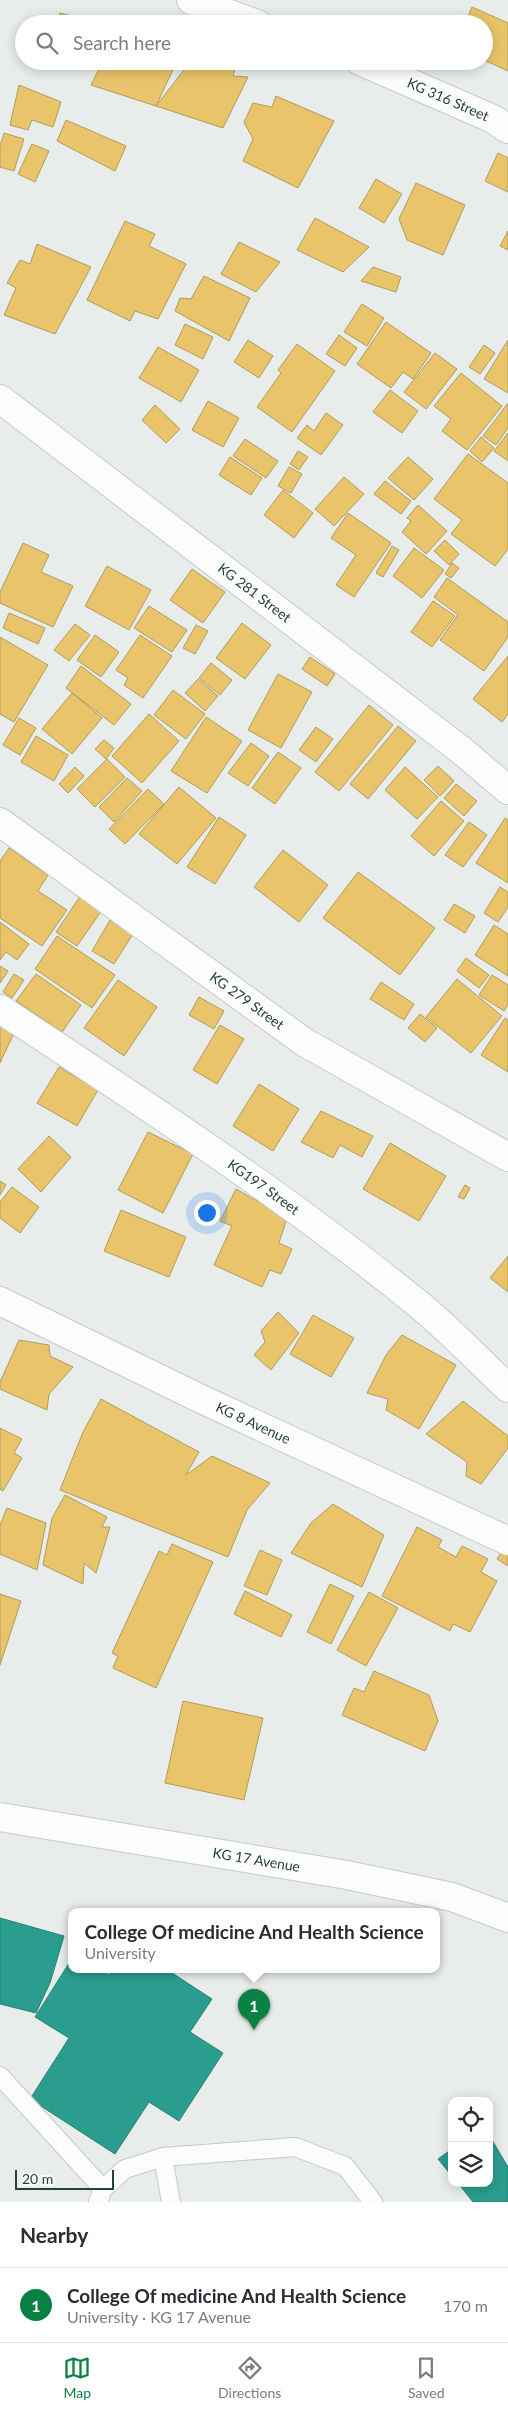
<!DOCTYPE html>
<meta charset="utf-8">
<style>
:root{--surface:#fff;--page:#f2f2f3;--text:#2b2b33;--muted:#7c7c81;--line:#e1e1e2;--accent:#0b8043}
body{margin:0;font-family:Lato,sans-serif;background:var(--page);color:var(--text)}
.controls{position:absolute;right:15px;bottom:15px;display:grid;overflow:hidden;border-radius:10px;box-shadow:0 2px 12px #0003}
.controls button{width:45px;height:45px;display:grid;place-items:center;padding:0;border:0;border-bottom:1px solid var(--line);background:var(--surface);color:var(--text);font:25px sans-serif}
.scale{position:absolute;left:15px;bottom:12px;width:99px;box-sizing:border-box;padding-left:5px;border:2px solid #24423a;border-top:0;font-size:14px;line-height:18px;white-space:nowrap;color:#24423a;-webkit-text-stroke:4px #f7fbf9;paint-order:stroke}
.you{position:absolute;left:206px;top:1212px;width:18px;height:18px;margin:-12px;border:4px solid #fff;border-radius:50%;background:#1a73e8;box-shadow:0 0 0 8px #1a73e833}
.badge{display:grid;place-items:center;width:32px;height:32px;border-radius:50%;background:var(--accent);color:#fff;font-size:16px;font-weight:700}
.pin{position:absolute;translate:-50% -41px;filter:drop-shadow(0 1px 2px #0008)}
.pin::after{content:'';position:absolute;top:26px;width:18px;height:15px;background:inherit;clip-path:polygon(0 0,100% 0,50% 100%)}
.popup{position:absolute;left:68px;top:1908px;width:372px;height:65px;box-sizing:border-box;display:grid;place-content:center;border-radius:10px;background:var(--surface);filter:drop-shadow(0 1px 4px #0005);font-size:16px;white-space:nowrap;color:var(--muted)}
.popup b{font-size:19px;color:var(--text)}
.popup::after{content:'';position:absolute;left:50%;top:100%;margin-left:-10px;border:10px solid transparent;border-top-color:var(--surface)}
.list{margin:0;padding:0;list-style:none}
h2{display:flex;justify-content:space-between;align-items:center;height:65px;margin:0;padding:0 20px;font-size:21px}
h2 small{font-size:16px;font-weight:400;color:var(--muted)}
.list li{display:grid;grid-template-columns:32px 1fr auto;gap:15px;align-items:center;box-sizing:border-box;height:75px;padding:0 20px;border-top:1px solid var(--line)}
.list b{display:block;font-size:19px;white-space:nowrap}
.list p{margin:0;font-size:16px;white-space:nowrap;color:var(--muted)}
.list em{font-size:16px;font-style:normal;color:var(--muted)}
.icon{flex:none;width:28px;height:28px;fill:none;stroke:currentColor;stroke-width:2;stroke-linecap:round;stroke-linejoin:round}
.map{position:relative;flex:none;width:508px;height:2202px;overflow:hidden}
.search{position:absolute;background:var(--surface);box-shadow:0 2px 12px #0003;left:15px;right:15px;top:15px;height:55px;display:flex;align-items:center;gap:12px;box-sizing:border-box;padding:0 18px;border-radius:28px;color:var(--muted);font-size:19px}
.sheet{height:140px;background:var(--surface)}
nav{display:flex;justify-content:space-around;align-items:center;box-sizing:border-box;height:70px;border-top:1px solid var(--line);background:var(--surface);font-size:14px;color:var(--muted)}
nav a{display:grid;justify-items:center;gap:2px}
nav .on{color:var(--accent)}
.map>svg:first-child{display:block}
.homes{fill:#e9c46a;stroke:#ae9d5c}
.schools{fill:#2a9d8f;stroke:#288276}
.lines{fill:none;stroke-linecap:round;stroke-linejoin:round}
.lane-casing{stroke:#c5cac8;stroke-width:20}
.street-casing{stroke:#c5cac8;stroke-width:30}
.secondary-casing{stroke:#c3cbc8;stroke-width:30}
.lane{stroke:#fcfcfc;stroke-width:18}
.street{stroke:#fcfcfc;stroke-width:28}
.secondary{stroke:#fcfcfc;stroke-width:28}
.labels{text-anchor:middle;stroke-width:5;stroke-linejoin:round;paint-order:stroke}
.street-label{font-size:14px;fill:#24423a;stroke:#f7fbf9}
</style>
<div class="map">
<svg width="508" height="2202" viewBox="0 0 508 2202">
<rect width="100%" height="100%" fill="#e8edeb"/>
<!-- homes -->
<g class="homes">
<polygon points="472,7 508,23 508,71 484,60 484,24 465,24"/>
<polygon points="60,13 98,23 98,24 57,24"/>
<polygon points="65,61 88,61 86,67"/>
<polygon points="103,61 177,61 156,106 91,85"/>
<polygon points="191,61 207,64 210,61 227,61 236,65 233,76 248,77 223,128 156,106"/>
<polygon points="19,85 61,102 53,127 32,120 28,130 10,125"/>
<polygon points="276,96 334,121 298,188 243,161 253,139 244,122 253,103 272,107"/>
<polygon points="66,120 126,146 115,171 57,141"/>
<polygon points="4,133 24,139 14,171 0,167 0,146"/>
<polygon points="32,144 49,151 35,182 18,174"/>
<polygon points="498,153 508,158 508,192 485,181"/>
<polygon points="376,179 402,194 384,223 359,208"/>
<polygon points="416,183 465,205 443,255 407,240 399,219"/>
<polygon points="315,218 369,247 343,272 297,250"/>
<polygon points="125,221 155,234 149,246 186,264 158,319 135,311 130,321 87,300"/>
<polygon points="508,231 508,250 500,246"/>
<polygon points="239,242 280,262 256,292 221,274"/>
<polygon points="37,244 91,267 55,334 4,315 16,288 7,283 20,260 30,264"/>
<polygon points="373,267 401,277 396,292 361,281"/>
<polygon points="204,276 250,298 229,341 175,311 180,298 191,299"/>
<polygon points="362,304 384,318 367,346 344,332"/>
<polygon points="386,322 431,353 413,379 403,372 391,388 357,364"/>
<polygon points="185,324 213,337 203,359 175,345"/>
<polygon points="339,335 357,348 345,366 326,354"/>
<polygon points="248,340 273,356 259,378 234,362"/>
<polygon points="508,340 508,393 484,379"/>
<polygon points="297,344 335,371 292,432 257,407 281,373 278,370"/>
<polygon points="484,345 495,353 480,374 469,367"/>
<polygon points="158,347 199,370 181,402 139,378"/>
<polygon points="435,353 457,369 426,409 404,392"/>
<polygon points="461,373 502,406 467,450 442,431 451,419 434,406"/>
<polygon points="390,390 418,411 402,433 373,412"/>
<polygon points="208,401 239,418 223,447 192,430"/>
<polygon points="508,403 508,428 496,445 483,436"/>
<polygon points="155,405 180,429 166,443 142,420"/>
<polygon points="326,413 343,425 321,455 297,438 307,425 314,431"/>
<polygon points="508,433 508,461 494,451"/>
<polygon points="481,437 494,448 482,462 470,451"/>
<polygon points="245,439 278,461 266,478 233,456"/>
<polygon points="298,451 308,457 299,470 290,464"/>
<polygon points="468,454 508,483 508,549 495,566 451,534 462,520 434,499"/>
<polygon points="230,457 262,478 251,495 219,475"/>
<polygon points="408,457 433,479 414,500 388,478"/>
<polygon points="289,467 302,474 291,493 278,486"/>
<polygon points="344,477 364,494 334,526 315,509"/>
<polygon points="385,481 411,501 401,514 374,494"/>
<polygon points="283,490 313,513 294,538 264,515"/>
<polygon points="418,505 447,531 426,554 402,532 411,521 407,518"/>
<polygon points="348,513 391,543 354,597 336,585 356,555 331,538"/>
<polygon points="445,540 459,554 449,565 434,551"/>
<polygon points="23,543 49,555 41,572 73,586 53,627 0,603 0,592"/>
<polygon points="392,546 399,550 383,577 376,573"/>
<polygon points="414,548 444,570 422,598 393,576"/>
<polygon points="452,563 459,568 451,578 445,574"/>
<polygon points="107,566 151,590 129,630 85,606"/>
<polygon points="192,569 225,592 203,623 170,600"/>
<polygon points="447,578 508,622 508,637 484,671 440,640 458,615 434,597"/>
<polygon points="433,601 455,616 432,647 411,632"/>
<polygon points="149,606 187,630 172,652 134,628"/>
<polygon points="9,613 45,628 38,644 3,628"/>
<polygon points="242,623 271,645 245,679 216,658"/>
<polygon points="75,624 90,635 69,661 54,650"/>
<polygon points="196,625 208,631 195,654 183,648"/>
<polygon points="95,635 119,652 101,677 77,660"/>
<polygon points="140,635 172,656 143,698 124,685 128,678 116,670"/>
<polygon points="0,637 48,665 14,722 0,714"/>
<polygon points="508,656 508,714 502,722 473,699"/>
<polygon points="310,657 335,674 327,686 302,669"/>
<polygon points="211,663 232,680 220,695 199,678"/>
<polygon points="81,666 131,704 114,725 66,688"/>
<polygon points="278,674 312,692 281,748 248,730"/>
<polygon points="198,679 218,696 205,711 185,693"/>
<polygon points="173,690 205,714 186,739 154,715"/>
<polygon points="72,693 102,718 72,754 42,729"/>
<polygon points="369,705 393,725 339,791 315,772"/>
<polygon points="149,714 179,741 142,783 112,756"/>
<polygon points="206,717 242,741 207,793 171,771"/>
<polygon points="19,718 36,728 20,755 3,745"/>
<polygon points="398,726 416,741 368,799 350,784"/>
<polygon points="316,727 333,739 316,762 299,750"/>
<polygon points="36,736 68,755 54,781 21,762"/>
<polygon points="104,740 114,748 106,759 95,749"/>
<polygon points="251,743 269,756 248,786 228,773"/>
<polygon points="278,752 301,768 275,804 252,788"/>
<polygon points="107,759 125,777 95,807 77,789"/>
<polygon points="438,766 454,781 440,796 424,780"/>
<polygon points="75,767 84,776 68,793 59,784"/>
<polygon points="405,767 438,797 417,819 385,790"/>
<polygon points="127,778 142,791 114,822 99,807"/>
<polygon points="456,784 477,801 464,816 444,798"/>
<polygon points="179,787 216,818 177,864 139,834"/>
<polygon points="148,789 164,804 125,844 109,829"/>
<polygon points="441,801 464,821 434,856 411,836"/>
<polygon points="219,817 246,835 215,884 187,867"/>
<polygon points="505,818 508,820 508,883 476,863"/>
<polygon points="469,822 487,835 463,867 445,855"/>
<polygon points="9,848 48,875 38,891 67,910 42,946 0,918 0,861"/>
<polygon points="283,850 328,885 299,922 254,887"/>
<polygon points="358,872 435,928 400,975 323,918"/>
<polygon points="500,887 508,892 508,907 498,922 484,913"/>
<polygon points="81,895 102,910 77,946 56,932"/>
<polygon points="454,904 475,916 465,933 444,920"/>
<polygon points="110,920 133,934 114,964 92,951"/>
<polygon points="0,922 29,944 17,960 6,952 0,960"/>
<polygon points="494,925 508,934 508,976 475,955"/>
<polygon points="57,936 115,975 92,1008 35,969"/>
<polygon points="466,958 489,975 479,988 457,971"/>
<polygon points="0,966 8,971 0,983"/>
<polygon points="14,974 24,980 12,998 3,992"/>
<polygon points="36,974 81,1005 62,1032 16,1001"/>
<polygon points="492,975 508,985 508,1005 504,1011 479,995"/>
<polygon points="457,979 502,1016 471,1053 426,1017"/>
<polygon points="118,980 157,1007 124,1056 84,1028"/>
<polygon points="381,982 414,1004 404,1020 370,999"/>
<polygon points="199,997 224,1011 214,1029 189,1015"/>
<polygon points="420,1014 437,1028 425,1042 408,1028"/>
<polygon points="505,1018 508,1020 508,1072 481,1055"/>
<polygon points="0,1023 15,1031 0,1063"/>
<polygon points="220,1025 244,1039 217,1084 193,1070"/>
<polygon points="59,1067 98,1090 77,1126 37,1103"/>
<polygon points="259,1084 299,1109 273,1151 233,1126"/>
<polygon points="321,1111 373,1136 362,1157 340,1145 333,1158 301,1142"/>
<polygon points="148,1132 193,1154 163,1213 118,1190"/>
<polygon points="49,1136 71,1157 41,1192 18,1169"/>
<polygon points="390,1143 446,1176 419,1221 363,1189"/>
<polygon points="0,1181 6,1185 0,1195"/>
<polygon points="465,1185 470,1188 464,1199 458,1197"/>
<polygon points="12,1187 39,1207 20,1233 0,1218 0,1202"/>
<polygon points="236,1189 287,1218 279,1243 292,1249 281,1274 270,1270 262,1287 214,1265 232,1226 220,1221"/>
<polygon points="121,1210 186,1237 169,1277 104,1251"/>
<polygon points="508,1256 508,1292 490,1278"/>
<polygon points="278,1312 299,1333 271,1370 254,1355 265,1342 261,1331"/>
<polygon points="313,1315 354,1338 331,1377 290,1354"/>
<polygon points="402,1335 456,1365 419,1429 386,1410 388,1399 367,1393 386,1355"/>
<polygon points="19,1340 49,1345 50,1356 73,1367 49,1394 47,1410 0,1389 0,1382"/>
<polygon points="101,1399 199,1452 186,1475 212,1456 270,1483 247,1510 228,1557 60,1490 83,1432"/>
<polygon points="463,1401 508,1436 508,1448 481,1484 466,1476 467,1462 426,1434"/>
<polygon points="0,1428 22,1439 14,1453 22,1458 3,1491 0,1489"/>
<polygon points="65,1495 107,1517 102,1527 110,1527 96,1573 84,1563 83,1584 43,1565 52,1518"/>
<polygon points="333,1504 384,1535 362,1587 291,1553 311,1523"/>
<polygon points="7,1508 46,1523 37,1570 0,1554 0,1525"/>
<polygon points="417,1527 442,1540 438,1547 456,1557 462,1546 488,1559 481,1572 497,1581 470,1632 453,1624 450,1631 382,1596"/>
<polygon points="172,1544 213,1562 156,1688 113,1668 118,1656 112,1653 159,1551 167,1555"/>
<polygon points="505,1547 508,1549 508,1566 497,1559"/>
<polygon points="260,1550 282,1560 267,1595 244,1586"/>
<polygon points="330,1584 354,1596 331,1644 307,1632"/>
<polygon points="245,1591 292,1615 281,1637 234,1614"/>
<polygon points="369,1592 398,1608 366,1666 337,1650"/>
<polygon points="0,1594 21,1601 0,1665"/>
<polygon points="374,1671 429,1695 438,1721 425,1751 342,1715 354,1688 364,1692"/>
<polygon points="183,1701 263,1718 244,1800 165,1783"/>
</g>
<!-- schools -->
<g class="schools">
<polygon points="0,1918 64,1936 50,1983 36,2013 0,2004"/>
<polygon points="71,1960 71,1969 100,1969 109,1975 113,1969 166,1969 212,1999 190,2032 223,2053 179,2121 149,2102 115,2154 30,2099 69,2038 35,2017"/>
<polygon points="489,2135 508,2167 508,2202 473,2202 458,2183 489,2183"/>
<polygon points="452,2149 452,2176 438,2159"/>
</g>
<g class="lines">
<defs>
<g id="lane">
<polyline points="0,2076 103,2189"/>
<polyline points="163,2157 171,2202"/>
<polyline points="98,2202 103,2189 125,2169 163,2157 295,2147 345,2166 373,2202"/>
</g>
<g id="street">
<polyline points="191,0 257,24"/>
<path id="s1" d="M360 61 493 119 508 129"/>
<path id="s2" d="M0 399 461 750 508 790"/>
<path id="s3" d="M0 822 304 1042 508 1157"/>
<path id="s4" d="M0 1009C142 1102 285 1196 417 1303 449 1329 478 1360 508 1388"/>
</g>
<g id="secondary">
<path id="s5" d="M0 1301 199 1398 508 1541"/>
<path id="s6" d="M0 1817 347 1875 452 1897 508 1918"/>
</g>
</defs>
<!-- lane casing -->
<use href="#lane" class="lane-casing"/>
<!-- street casing -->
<use href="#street" class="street-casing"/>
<!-- secondary casing -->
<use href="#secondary" class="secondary-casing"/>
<!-- lane -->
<use href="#lane" class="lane"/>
<!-- street -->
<use href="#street" class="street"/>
<!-- secondary -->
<use href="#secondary" class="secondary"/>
</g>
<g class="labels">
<!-- street labels -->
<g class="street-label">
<text dy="5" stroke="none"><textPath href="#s1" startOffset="96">KG 316 Street</textPath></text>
<text dy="5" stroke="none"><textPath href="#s2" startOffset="320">KG 281 Street</textPath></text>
<text dy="5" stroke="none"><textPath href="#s3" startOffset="305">KG 279 Street</textPath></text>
<text dy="5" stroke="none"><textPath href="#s4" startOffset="318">KG197 Street</textPath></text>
<text dy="5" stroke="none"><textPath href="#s5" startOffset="281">KG 8 Avenue</textPath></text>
<text dy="5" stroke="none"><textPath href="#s6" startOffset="260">KG 17 Avenue</textPath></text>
</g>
</g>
</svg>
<div class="controls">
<button><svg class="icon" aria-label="locate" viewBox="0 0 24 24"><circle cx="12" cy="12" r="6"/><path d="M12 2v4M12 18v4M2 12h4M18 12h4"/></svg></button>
<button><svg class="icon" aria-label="layers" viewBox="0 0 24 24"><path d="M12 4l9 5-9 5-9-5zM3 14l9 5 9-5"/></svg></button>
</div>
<div class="scale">20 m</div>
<div class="you"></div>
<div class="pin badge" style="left:254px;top:2030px">1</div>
<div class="popup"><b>College Of medicine And Health Science</b>University</div>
<div class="search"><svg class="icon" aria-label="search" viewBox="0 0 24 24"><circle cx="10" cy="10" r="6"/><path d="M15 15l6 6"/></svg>Search here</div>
</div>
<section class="sheet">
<h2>Nearby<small></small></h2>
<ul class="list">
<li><span class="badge">1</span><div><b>College Of medicine And Health Science</b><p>University · KG 17 Avenue</p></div><em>170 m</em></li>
</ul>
</section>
<nav>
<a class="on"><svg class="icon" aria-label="map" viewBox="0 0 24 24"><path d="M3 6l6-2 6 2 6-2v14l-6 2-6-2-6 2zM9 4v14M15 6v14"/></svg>Map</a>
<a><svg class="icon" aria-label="directions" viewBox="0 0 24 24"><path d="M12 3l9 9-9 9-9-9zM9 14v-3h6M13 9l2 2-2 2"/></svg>Directions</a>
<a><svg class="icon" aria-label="saved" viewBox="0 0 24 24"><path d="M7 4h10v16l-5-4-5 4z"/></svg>Saved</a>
</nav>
